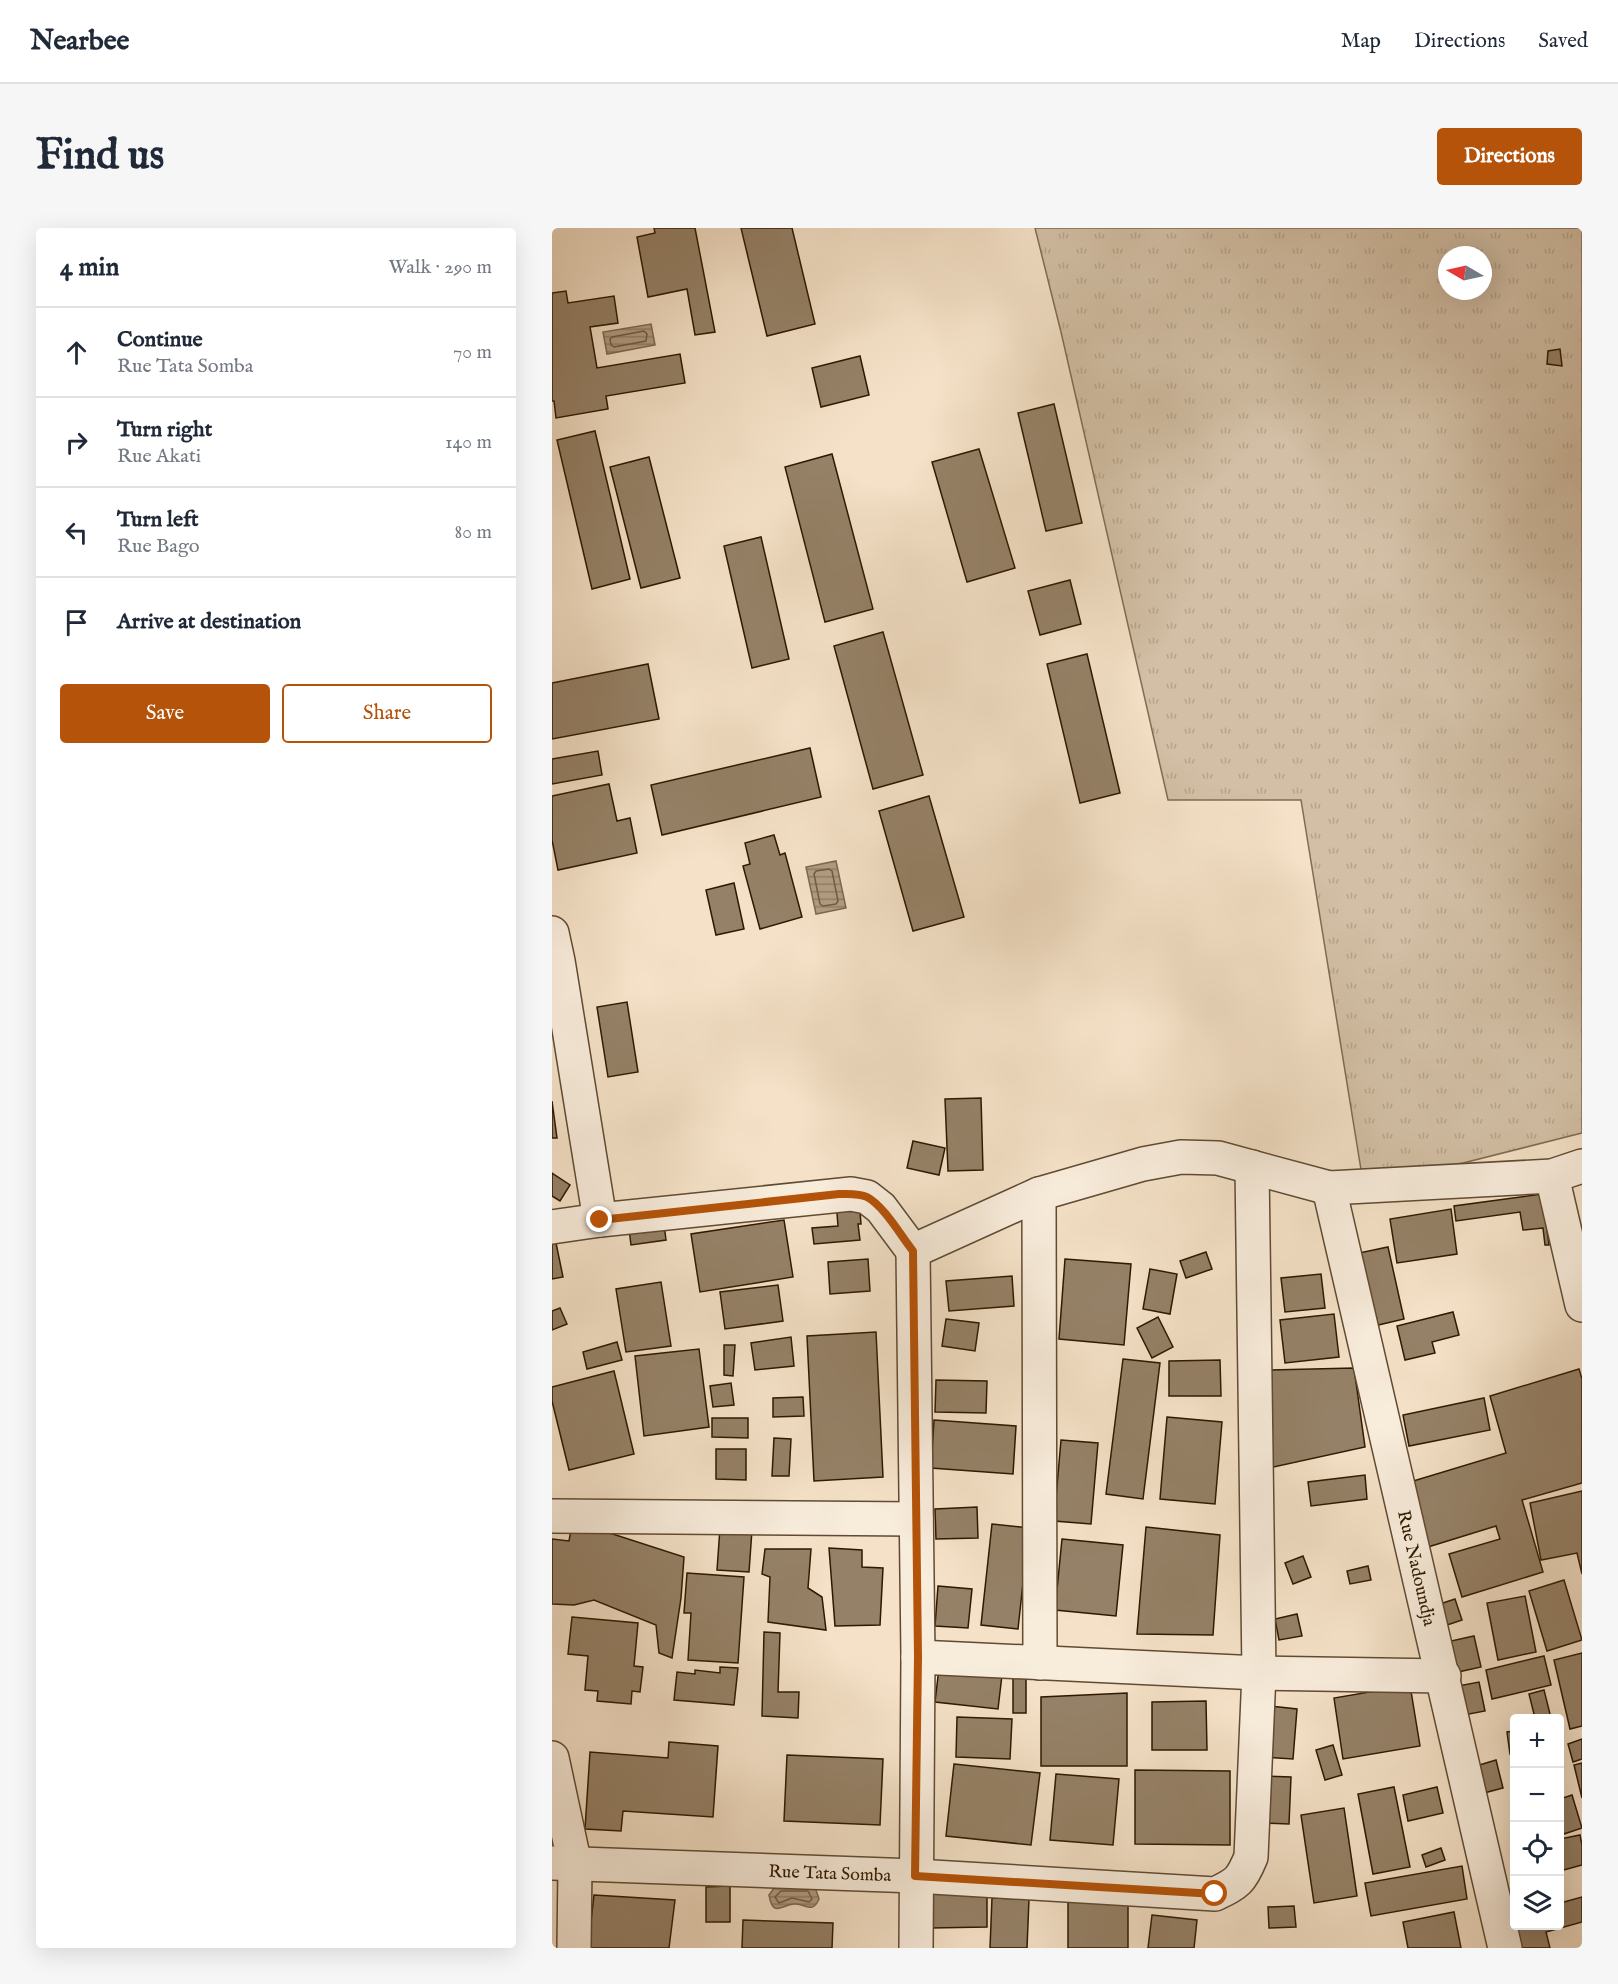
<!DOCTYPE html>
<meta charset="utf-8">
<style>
:root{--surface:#fff;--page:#f6f6f7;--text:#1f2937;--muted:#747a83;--line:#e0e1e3;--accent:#b45309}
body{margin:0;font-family:"IM FELL English",serif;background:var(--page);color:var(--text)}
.controls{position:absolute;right:18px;bottom:18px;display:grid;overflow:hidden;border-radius:6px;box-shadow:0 6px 24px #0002}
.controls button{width:54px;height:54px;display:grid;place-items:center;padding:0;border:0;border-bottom:2px solid var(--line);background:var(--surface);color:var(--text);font:30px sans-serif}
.compass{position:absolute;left:886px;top:18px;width:54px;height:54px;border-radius:50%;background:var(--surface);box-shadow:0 6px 24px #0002;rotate:279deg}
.stop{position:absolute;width:18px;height:18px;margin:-14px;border:4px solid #b45309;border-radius:50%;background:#fff}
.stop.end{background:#b45309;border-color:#fff;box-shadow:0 2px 6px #0008}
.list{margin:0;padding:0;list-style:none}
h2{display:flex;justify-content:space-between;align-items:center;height:78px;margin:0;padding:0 24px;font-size:26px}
h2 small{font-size:20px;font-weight:400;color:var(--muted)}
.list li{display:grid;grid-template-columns:39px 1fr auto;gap:18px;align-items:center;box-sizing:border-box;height:90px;padding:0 24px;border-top:2px solid var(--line)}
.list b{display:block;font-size:22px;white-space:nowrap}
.list p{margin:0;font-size:20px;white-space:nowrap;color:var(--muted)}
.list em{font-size:20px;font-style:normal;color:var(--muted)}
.actions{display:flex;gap:12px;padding:18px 24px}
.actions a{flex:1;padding:14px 0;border:2px solid var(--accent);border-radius:6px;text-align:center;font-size:21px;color:var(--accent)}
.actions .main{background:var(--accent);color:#fff}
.icon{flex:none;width:33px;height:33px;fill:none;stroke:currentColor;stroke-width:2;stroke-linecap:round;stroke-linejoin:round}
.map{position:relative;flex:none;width:1030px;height:1720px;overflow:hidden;border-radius:6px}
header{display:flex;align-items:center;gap:36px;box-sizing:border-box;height:84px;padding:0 30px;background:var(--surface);border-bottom:2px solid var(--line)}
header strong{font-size:28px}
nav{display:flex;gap:33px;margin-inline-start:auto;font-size:21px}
.intro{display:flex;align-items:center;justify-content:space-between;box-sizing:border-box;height:144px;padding:0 36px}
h1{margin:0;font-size:42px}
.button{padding:15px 27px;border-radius:6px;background:var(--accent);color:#fff;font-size:21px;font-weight:700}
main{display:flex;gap:36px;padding:0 36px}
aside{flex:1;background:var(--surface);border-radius:6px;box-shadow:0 6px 24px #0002}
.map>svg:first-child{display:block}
.grass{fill:url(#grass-tufts);stroke:#806c52;stroke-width:1.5;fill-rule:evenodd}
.water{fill:url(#water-rules);stroke:#7d684f;stroke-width:1.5}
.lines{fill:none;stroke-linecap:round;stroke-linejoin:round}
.shore{stroke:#705b42;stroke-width:1.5}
.building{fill:#958167;stroke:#2e1900;stroke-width:1.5}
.minor-casing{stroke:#604b32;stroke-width:36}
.minor{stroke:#f8ecdb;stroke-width:33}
.route{stroke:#b45309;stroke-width:8}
.labels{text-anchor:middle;stroke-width:4.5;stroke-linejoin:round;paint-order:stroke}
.street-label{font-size:18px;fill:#2e1900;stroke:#f8ecdb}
</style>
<header>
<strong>Nearbee</strong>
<nav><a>Map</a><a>Directions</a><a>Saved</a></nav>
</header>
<div class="intro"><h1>Find us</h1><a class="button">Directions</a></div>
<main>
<aside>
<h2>4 min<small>Walk · 290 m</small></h2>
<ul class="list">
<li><svg class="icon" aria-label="ahead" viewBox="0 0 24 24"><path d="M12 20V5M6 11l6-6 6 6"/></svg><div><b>Continue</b><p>Rue Tata Somba</p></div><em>70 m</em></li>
<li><svg class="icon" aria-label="right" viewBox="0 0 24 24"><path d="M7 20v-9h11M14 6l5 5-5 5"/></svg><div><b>Turn right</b><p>Rue Akati</p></div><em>140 m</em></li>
<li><svg class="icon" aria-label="left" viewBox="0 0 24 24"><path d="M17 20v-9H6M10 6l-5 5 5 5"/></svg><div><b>Turn left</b><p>Rue Bago</p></div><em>80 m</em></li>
<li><svg class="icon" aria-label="arrive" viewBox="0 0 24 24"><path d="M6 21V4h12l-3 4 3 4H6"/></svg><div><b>Arrive at destination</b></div></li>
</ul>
<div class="actions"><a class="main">Save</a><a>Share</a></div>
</aside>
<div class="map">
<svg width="1030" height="1720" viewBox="0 0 1030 1720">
<defs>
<pattern id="grass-tufts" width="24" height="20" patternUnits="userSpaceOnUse" patternTransform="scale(1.5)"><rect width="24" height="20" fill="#d2bfa5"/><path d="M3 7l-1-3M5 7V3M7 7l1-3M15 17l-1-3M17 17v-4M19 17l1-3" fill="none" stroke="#b5a48c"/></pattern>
<pattern id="water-rules" width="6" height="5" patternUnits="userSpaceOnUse" patternTransform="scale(1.5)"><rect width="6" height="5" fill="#b19d83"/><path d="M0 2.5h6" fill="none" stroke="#907f69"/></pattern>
</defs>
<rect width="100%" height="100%" fill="#f4e1c7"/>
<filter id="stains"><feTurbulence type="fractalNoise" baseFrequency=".00333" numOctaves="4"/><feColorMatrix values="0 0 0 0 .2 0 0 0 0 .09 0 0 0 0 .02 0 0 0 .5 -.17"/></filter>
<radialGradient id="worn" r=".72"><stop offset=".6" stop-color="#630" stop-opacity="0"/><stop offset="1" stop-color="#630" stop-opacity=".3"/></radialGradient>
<!-- grass -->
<path class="grass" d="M483 0H1030V905L812 960 749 572H616L509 104ZM895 27H931V63H895Z"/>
<!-- water -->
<g class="water">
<polygon points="99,96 103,117 55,126 51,104"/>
<polygon points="284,633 294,680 264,686 254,639"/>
<path d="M227 1657 260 1658 264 1662 267 1671C260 1687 254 1675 242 1676 229 1677 221 1690 217 1667L222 1660Z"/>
</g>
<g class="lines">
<!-- shore -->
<g class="shore">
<polygon points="92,103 95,106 94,113 62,119 59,117 58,111 60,109"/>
<polygon points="277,641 280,643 286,673 284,676 271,678 268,676 262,646 264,643"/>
<polygon points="229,1663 256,1663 260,1671 257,1674 240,1670 227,1675 223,1669"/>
</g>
</g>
<!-- building -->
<g class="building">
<polygon points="102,0 143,0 163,104 143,107 135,61 96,69 85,9 103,5"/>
<polygon points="189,0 240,0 263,96 215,108"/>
<polygon points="14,63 16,75 62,68 66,95 38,99 45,140 128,126 133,155 54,168 56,181 4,190 2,173 0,173 0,65"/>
<polygon points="1008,121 1010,138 995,136 996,123"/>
<polygon points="308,128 317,167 269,179 260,140"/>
<polygon points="502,176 530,295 494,303 466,185"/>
<polygon points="43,203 78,351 40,361 5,212"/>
<polygon points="427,221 463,340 415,354 380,234"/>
<polygon points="280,226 321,381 273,394 233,239"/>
<polygon points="97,229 128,350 89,360 58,239"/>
<polygon points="209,309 237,431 200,440 172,318"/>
<polygon points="518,352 529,396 488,407 476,363"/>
<polygon points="331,404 371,547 321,561 282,418"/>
<polygon points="535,426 568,565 528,575 495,436"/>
<polygon points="96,436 107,491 0,511 0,455"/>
<polygon points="258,520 269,569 110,607 99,557"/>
<polygon points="46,523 50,547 0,556 0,531"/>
<polygon points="57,556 65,593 78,590 85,625 6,642 0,612 0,568"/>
<polygon points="377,568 412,689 361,703 327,583"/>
<polygon points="222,607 228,627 233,625 250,689 208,701 191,638 198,636 193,615"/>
<polygon points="182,655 192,701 164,707 154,662"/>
<polygon points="75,774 86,844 56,849 45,779"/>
<polygon points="429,870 431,942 396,943 393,871"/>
<polygon points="0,873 5,910 0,910"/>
<polygon points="361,913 393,920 387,947 355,940"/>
<polygon points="0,945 18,957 8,973 0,968"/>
<polygon points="990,966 997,1017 993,1017 991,1000 971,1002 968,984 904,993 902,978"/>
<polygon points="307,971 309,996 306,996 308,1012 262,1016 260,1000 286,998 284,973"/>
<polygon points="899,981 905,1026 845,1035 838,991"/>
<polygon points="232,992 241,1049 148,1064 139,1006"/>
<polygon points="112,996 114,1012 79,1017 77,1001"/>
<polygon points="0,1010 3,1010 11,1049 0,1051"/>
<polygon points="836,1019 852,1091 822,1098 807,1025"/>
<polygon points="654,1024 660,1041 634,1050 628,1033"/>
<polygon points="316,1031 318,1063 278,1066 276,1034"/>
<polygon points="513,1031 579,1036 572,1117 507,1111"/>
<polygon points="598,1041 625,1046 618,1086 591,1081"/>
<polygon points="769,1046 773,1080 733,1084 729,1050"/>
<polygon points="460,1048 462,1078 397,1083 394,1053"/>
<polygon points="109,1054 119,1118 74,1124 64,1061"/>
<polygon points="226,1057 231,1093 173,1101 168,1064"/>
<polygon points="8,1080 15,1096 0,1102 0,1083"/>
<polygon points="901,1084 907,1107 880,1114 883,1125 853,1132 845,1098"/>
<polygon points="782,1086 787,1129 733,1135 728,1092"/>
<polygon points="606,1089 621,1119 600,1130 585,1100"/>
<polygon points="394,1091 427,1095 423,1123 390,1118"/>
<polygon points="324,1104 331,1249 262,1253 255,1108"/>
<polygon points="239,1109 242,1138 203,1142 199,1115"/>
<polygon points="65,1114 70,1132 35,1141 31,1124"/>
<polygon points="172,1117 183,1117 181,1148 172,1147"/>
<polygon points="147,1121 157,1199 92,1208 83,1128"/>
<polygon points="571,1131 608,1135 591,1271 554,1266"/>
<polygon points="668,1132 669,1168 617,1168 617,1133"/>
<polygon points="802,1140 813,1219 717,1240 715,1142"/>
<polygon points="1027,1141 1030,1151 1030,1255 970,1272 991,1344 910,1369 897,1326 948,1311 944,1298 876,1319 858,1254 954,1225 938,1168"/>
<polygon points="62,1143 82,1226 17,1242 0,1173 0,1159"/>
<polygon points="384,1152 435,1153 434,1185 383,1184"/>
<polygon points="179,1155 182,1177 161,1179 158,1158"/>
<polygon points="251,1169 252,1188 221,1189 221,1170"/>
<polygon points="932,1170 938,1202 857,1218 851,1187"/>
<polygon points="615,1189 670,1194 663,1276 608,1271"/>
<polygon points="160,1190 196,1190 196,1210 160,1209"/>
<polygon points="382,1192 464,1198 461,1246 379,1240"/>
<polygon points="222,1210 239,1211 237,1248 220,1248"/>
<polygon points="509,1212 546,1215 539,1296 502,1293"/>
<polygon points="164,1221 194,1221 194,1252 164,1251"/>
<polygon points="813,1247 815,1271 759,1278 756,1254"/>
<polygon points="1030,1263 1030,1346 1025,1325 989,1332 978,1275"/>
<polygon points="425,1279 426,1310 384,1311 383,1281"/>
<polygon points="440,1296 477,1300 466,1401 429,1397"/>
<polygon points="39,1299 132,1329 129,1370 120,1430 107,1425 104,1397 42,1372 22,1377 0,1376 0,1311 17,1313 19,1302"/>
<polygon points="594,1299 668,1307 661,1407 585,1406"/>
<polygon points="168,1300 200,1302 197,1344 165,1342"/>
<polygon points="510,1311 571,1317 564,1388 503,1382"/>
<polygon points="277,1320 310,1322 310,1339 331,1340 328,1397 283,1398"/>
<polygon points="213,1321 259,1321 256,1360 270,1369 274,1402 216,1394 218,1349 210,1346"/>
<polygon points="751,1328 759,1349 741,1356 733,1335"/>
<polygon points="816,1338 819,1352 798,1356 795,1343"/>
<polygon points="135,1345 192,1349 186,1435 136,1432 139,1385 132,1385"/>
<polygon points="1012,1352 1030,1412 995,1423 977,1363"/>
<polygon points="386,1358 420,1361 416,1400 383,1398"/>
<polygon points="973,1368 984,1424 946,1432 935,1375"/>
<polygon points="903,1371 910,1392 895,1397 888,1376"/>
<polygon points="745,1386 750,1408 727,1412 723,1391"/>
<polygon points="20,1389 86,1395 82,1438 91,1439 88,1464 80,1463 79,1476 45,1473 46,1463 33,1462 36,1428 16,1426"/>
<polygon points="212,1404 228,1405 226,1464 247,1464 246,1490 210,1488"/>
<polygon points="922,1408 929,1439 906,1444 899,1413"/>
<polygon points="1030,1425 1030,1498 1018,1501 1002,1432"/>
<polygon points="992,1428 999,1457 940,1471 934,1442"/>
<polygon points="168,1439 186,1440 182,1477 122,1472 125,1444 143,1446 143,1442 168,1445"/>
<polygon points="387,1440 450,1447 446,1481 383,1474"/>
<rect x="461" y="1447" width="13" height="38"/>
<polygon points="927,1454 933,1483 912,1487 906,1458"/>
<polygon points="858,1457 868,1518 791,1531 782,1470"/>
<polygon points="992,1462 999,1490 983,1490 977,1466"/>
<polygon points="575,1465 575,1538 489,1538 489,1469"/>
<polygon points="654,1473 655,1522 600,1522 600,1474"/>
<polygon points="717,1478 745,1481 741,1531 712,1529"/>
<polygon points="405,1489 460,1491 458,1531 404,1529"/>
<polygon points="963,1503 963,1525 958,1526 955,1504"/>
<polygon points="1030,1511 1030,1531 1021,1534 1016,1516"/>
<polygon points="117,1514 166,1518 161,1589 71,1583 69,1603 33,1601 38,1524 116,1530"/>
<polygon points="781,1517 790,1547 773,1552 764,1522"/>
<polygon points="235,1527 331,1531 328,1597 232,1593"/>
<polygon points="944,1532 951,1560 932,1565 924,1538"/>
<polygon points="1030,1535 1030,1570 1022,1537"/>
<polygon points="402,1536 488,1545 479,1617 394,1608"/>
<polygon points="583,1542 678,1543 678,1617 583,1616"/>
<polygon points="504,1546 567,1551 561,1617 498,1612"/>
<polygon points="708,1548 739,1549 737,1596 707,1595"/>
<polygon points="842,1559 858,1639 821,1646 806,1566"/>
<polygon points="885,1559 891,1585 856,1593 851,1567"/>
<polygon points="1020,1567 1030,1600 1012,1606 1008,1593 1008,1571"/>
<polygon points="792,1580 805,1668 762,1675 749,1587"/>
<polygon points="1028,1607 1030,1617 1030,1637 1008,1643 1008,1611"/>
<polygon points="889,1620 893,1632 874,1639 870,1627"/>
<polygon points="910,1638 915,1671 819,1688 813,1655"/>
<polygon points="178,1658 178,1694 154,1694 154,1659"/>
<polygon points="379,1663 435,1663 435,1699 379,1700"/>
<polygon points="42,1667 123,1672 117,1720 36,1720"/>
<polygon points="1030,1669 1030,1694 994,1704 998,1720 965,1720 953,1672 963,1670 963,1698 1008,1698 1008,1675"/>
<polygon points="440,1670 477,1671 475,1720 438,1720"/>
<rect x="516" y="1671" width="60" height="49"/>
<polygon points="742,1678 744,1699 717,1700 716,1679"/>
<polygon points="902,1684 909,1720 856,1720 851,1694"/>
<polygon points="600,1687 645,1692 642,1720 596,1720"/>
<polygon points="191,1692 281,1695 280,1720 190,1720"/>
</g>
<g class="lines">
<defs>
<g id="minor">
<polyline points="0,705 6,733 48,992"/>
<polyline points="1000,948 1030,1077"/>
<path id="s1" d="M777 960 953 1720"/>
<polyline points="487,966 488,1435"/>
<polyline points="0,999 48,992 299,966 315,969 329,980 361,1023"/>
<polyline points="361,1023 366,1429 364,1720"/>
<polyline points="361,1023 487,966 591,936 629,929 666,930 777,960 1000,948 1030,938"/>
<polyline points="0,1288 364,1291"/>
<polyline points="366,1429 707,1445 892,1448"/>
<polyline points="0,1530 23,1637 22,1720"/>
<path id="s2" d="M0 1635 364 1648 663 1666C686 1655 689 1653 699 1629L707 1445 700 939"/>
</g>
</defs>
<!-- minor casing -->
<use href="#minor" class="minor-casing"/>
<!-- minor -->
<use href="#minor" class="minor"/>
</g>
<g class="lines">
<!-- route -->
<path class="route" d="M48 992 287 966C296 966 307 965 315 969 332 978 349 1008 361 1023L366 1429 363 1648 663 1666"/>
</g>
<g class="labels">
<!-- street labels -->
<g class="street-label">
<text dy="6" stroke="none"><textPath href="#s1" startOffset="390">Rue Nadoundja</textPath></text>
<text dy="6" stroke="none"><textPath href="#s2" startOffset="278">Rue Tata Somba</textPath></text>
</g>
</g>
<rect width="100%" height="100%" filter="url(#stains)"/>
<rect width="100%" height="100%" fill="url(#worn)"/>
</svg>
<div class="controls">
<button>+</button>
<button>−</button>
<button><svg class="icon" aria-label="locate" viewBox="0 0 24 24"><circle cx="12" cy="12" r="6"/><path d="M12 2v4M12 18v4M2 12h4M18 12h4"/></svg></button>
<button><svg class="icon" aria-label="layers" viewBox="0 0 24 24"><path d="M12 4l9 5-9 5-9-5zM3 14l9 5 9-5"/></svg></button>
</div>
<svg class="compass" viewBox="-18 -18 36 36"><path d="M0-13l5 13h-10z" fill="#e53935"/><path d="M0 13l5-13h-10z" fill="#747a83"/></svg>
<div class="stop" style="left:663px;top:1666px"></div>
<div class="stop end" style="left:48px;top:992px"></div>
</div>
</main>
